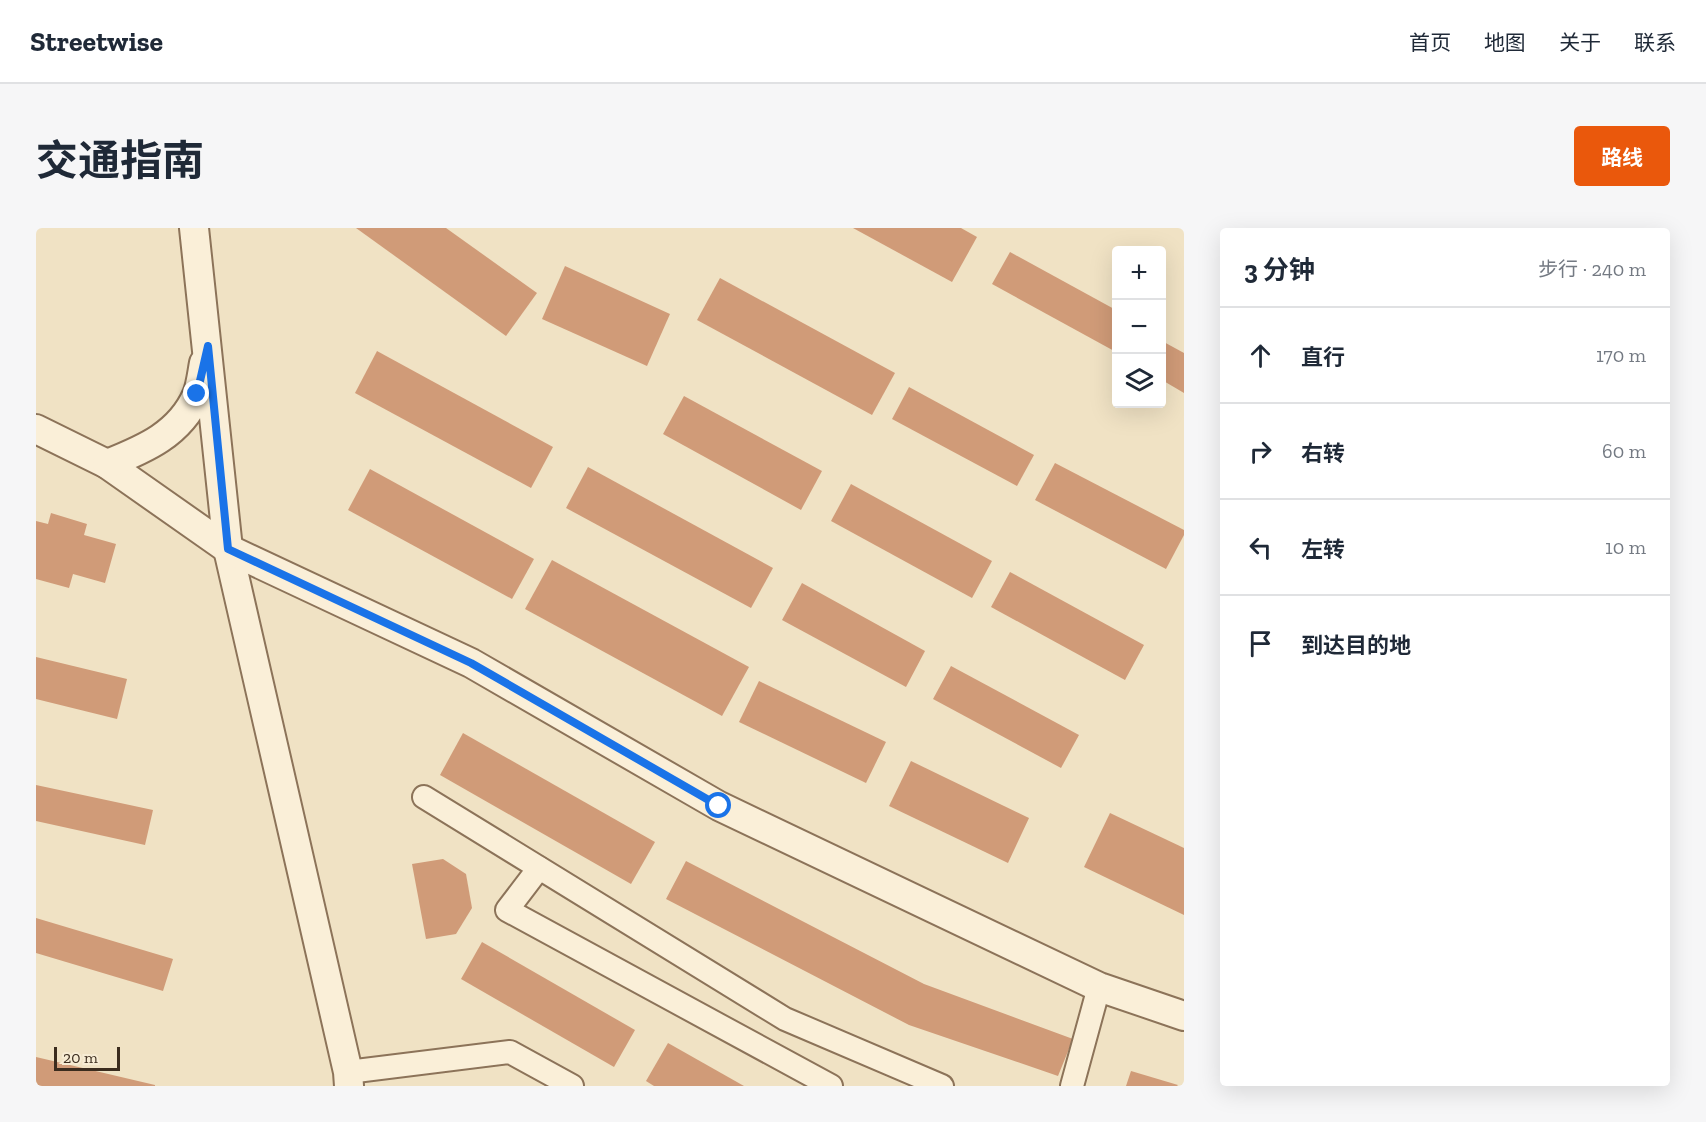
<!DOCTYPE html>
<html lang="zh">
<meta charset="utf-8">
<style>
:root{--surface:#fff;--page:#f6f6f7;--text:#1f2937;--muted:#747a83;--line:#e0e1e3;--accent:#ea580c}
body{margin:0;font-family:"Zilla Slab","Noto Sans SC",serif;background:var(--page);color:var(--text)}
.controls{position:absolute;right:18px;top:18px;display:grid;overflow:hidden;border-radius:6px;box-shadow:0 6px 24px #0002}
.controls button{width:54px;height:54px;display:grid;place-items:center;padding:0;border:0;border-bottom:2px solid var(--line);background:var(--surface);color:var(--text);font:30px sans-serif}
.scale{position:absolute;left:18px;bottom:15px;width:66px;box-sizing:border-box;padding-left:6px;border:3px solid #3b2c1e;border-top:0;font-size:16px;line-height:21px;white-space:nowrap;color:#3b2c1e;-webkit-text-stroke:4px #f7ecd4;paint-order:stroke}
.stop{position:absolute;width:18px;height:18px;margin:-14px;border:4px solid #1a73e8;border-radius:50%;background:#fff}
.stop.end{background:#1a73e8;border-color:#fff;box-shadow:0 2px 6px #0008}
.list{margin:0;padding:0;list-style:none}
h2{display:flex;justify-content:space-between;align-items:center;height:78px;margin:0;padding:0 24px;font-size:26px}
h2 small{font-size:20px;font-weight:400;color:var(--muted)}
.list li{display:grid;grid-template-columns:39px 1fr auto;gap:18px;align-items:center;box-sizing:border-box;height:96px;padding:0 24px;border-top:2px solid var(--line)}
.list b{display:block;font-size:22px;white-space:nowrap}
.list em{font-size:20px;font-style:normal;color:var(--muted)}
.icon{flex:none;width:33px;height:33px;fill:none;stroke:currentColor;stroke-width:2;stroke-linecap:round;stroke-linejoin:round}
.map{position:relative;flex:none;width:1148px;height:858px;overflow:hidden;border-radius:6px}
header{display:flex;align-items:center;gap:36px;box-sizing:border-box;height:84px;padding:0 30px;background:var(--surface);border-bottom:2px solid var(--line)}
header strong{font-size:28px}
nav{display:flex;gap:33px;margin-inline-start:auto;font-size:21px}
.intro{display:flex;align-items:center;justify-content:space-between;box-sizing:border-box;height:144px;padding:0 36px}
h1{margin:0;font-size:42px}
.button{padding:15px 27px;border-radius:6px;background:var(--accent);color:#fff;font-size:21px;font-weight:700}
main{display:flex;gap:36px;padding:0 36px}
aside{flex:1;background:var(--surface);border-radius:6px;box-shadow:0 6px 24px #0002}
.map>svg:first-child{display:block}
.building{fill:#d09b78}
.lines{fill:none;stroke-linecap:round;stroke-linejoin:round}
.minor-casing{stroke:#8c7359;stroke-width:26}
.tertiary-casing{stroke:#8c7359;stroke-width:32}
.minor{stroke:#faefd8;stroke-width:22}
.tertiary{stroke:#faefd8;stroke-width:28}
.route{stroke:#1a73e8;stroke-width:8}
</style>
<header>
<strong>Streetwise</strong>
<nav><a>首页</a><a>地图</a><a>关于</a><a>联系</a></nav>
</header>
<div class="intro"><h1>交通指南</h1><a class="button">路线</a></div>
<main>
<div class="map">
<svg width="1148" height="858" viewBox="0 0 1148 858">
<rect width="100%" height="100%" fill="#f0e2c4"/>
<!-- building -->
<g class="building">
<polygon points="320,0 410,0 501,65 470,108"/>
<polygon points="817,0 925,0 941,9 916,54"/>
<polygon points="974,24 1080,82 1080,124 956,56"/>
<polygon points="529,38 634,86 611,138 506,91"/>
<polygon points="684,50 859,145 836,187 661,92"/>
<polygon points="1126,113 1148,125 1148,165 1126,152"/>
<polygon points="341,123 517,219 495,260 319,165"/>
<polygon points="873,159 998,227 981,258 856,191"/>
<polygon points="648,168 786,243 765,282 627,206"/>
<polygon points="1019,235 1148,302 1148,307 1130,341 999,272"/>
<polygon points="552,239 737,340 715,380 530,280"/>
<polygon points="334,241 498,331 476,371 312,282"/>
<polygon points="815,256 956,333 936,370 795,293"/>
<polygon points="15,285 51,296 48,307 80,316 69,355 37,346 33,360 0,351 0,293 12,296"/>
<polygon points="516,332 713,439 686,488 489,381"/>
<polygon points="974,344 1108,417 1089,452 955,379"/>
<polygon points="766,355 889,423 870,459 746,392"/>
<polygon points="0,429 91,451 81,491 0,471"/>
<polygon points="915,438 1043,507 1025,540 897,471"/>
<polygon points="723,453 850,514 830,555 703,494"/>
<polygon points="427,505 619,614 595,656 404,547"/>
<polygon points="875,533 993,590 972,635 853,578"/>
<polygon points="0,557 117,582 109,617 0,593"/>
<polygon points="1074,585 1148,620 1148,687 1048,639"/>
<polygon points="407,631 430,646 436,680 420,706 390,711 376,636"/>
<polygon points="650,633 888,756 1037,811 1022,848 873,797 630,671"/>
<polygon points="0,690 137,731 127,763 0,725"/>
<polygon points="446,714 599,802 578,839 425,751"/>
<polygon points="632,815 708,858 618,858 610,853"/>
<polygon points="0,829 119,857 119,858 0,858"/>
<polygon points="1095,843 1142,857 1141,858 1090,858"/>
</g>
<g class="lines">
<defs>
<g id="minor">
<polyline points="388,569 749,791 906,858"/>
<polyline points="503,640 471,682 795,858"/>
<polyline points="312,844 474,824 536,858"/>
<polyline points="1036,858 1063,759"/>
</g>
<g id="tertiary">
<polyline points="158,0 192,321 312,844 313,858"/>
<polyline points="0,201 71,236 192,321 435,435 683,578 1063,759 1148,788"/>
<path d="M71 236C109 221 144 206 161 167 165 157 166 145 168 135"/>
</g>
</defs>
<!-- minor casing -->
<use href="#minor" class="minor-casing"/>
<!-- tertiary casing -->
<use href="#tertiary" class="tertiary-casing"/>
<!-- minor -->
<use href="#minor" class="minor"/>
<!-- tertiary -->
<use href="#tertiary" class="tertiary"/>
</g>
<g class="lines">
<!-- route -->
<polyline class="route" points="161,166 172,118 192,321 435,435 683,578"/>
</g>
</svg>
<div class="controls">
<button>+</button>
<button>−</button>
<button><svg class="icon" aria-label="layers" viewBox="0 0 24 24"><path d="M12 4l9 5-9 5-9-5zM3 14l9 5 9-5"/></svg></button>
</div>
<div class="scale">20 m</div>
<div class="stop" style="left:683px;top:578px"></div>
<div class="stop end" style="left:161px;top:166px"></div>
</div>
<aside>
<h2>3 分钟<small>步行 · 240 m</small></h2>
<ul class="list">
<li><svg class="icon" aria-label="ahead" viewBox="0 0 24 24"><path d="M12 20V5M6 11l6-6 6 6"/></svg><div><b>直行</b></div><em>170 m</em></li>
<li><svg class="icon" aria-label="right" viewBox="0 0 24 24"><path d="M7 20v-9h11M14 6l5 5-5 5"/></svg><div><b>右转</b></div><em>60 m</em></li>
<li><svg class="icon" aria-label="left" viewBox="0 0 24 24"><path d="M17 20v-9H6M10 6l-5 5 5 5"/></svg><div><b>左转</b></div><em>10 m</em></li>
<li><svg class="icon" aria-label="arrive" viewBox="0 0 24 24"><path d="M6 21V4h12l-3 4 3 4H6"/></svg><div><b>到达目的地</b></div></li>
</ul>
</aside>
</main>
